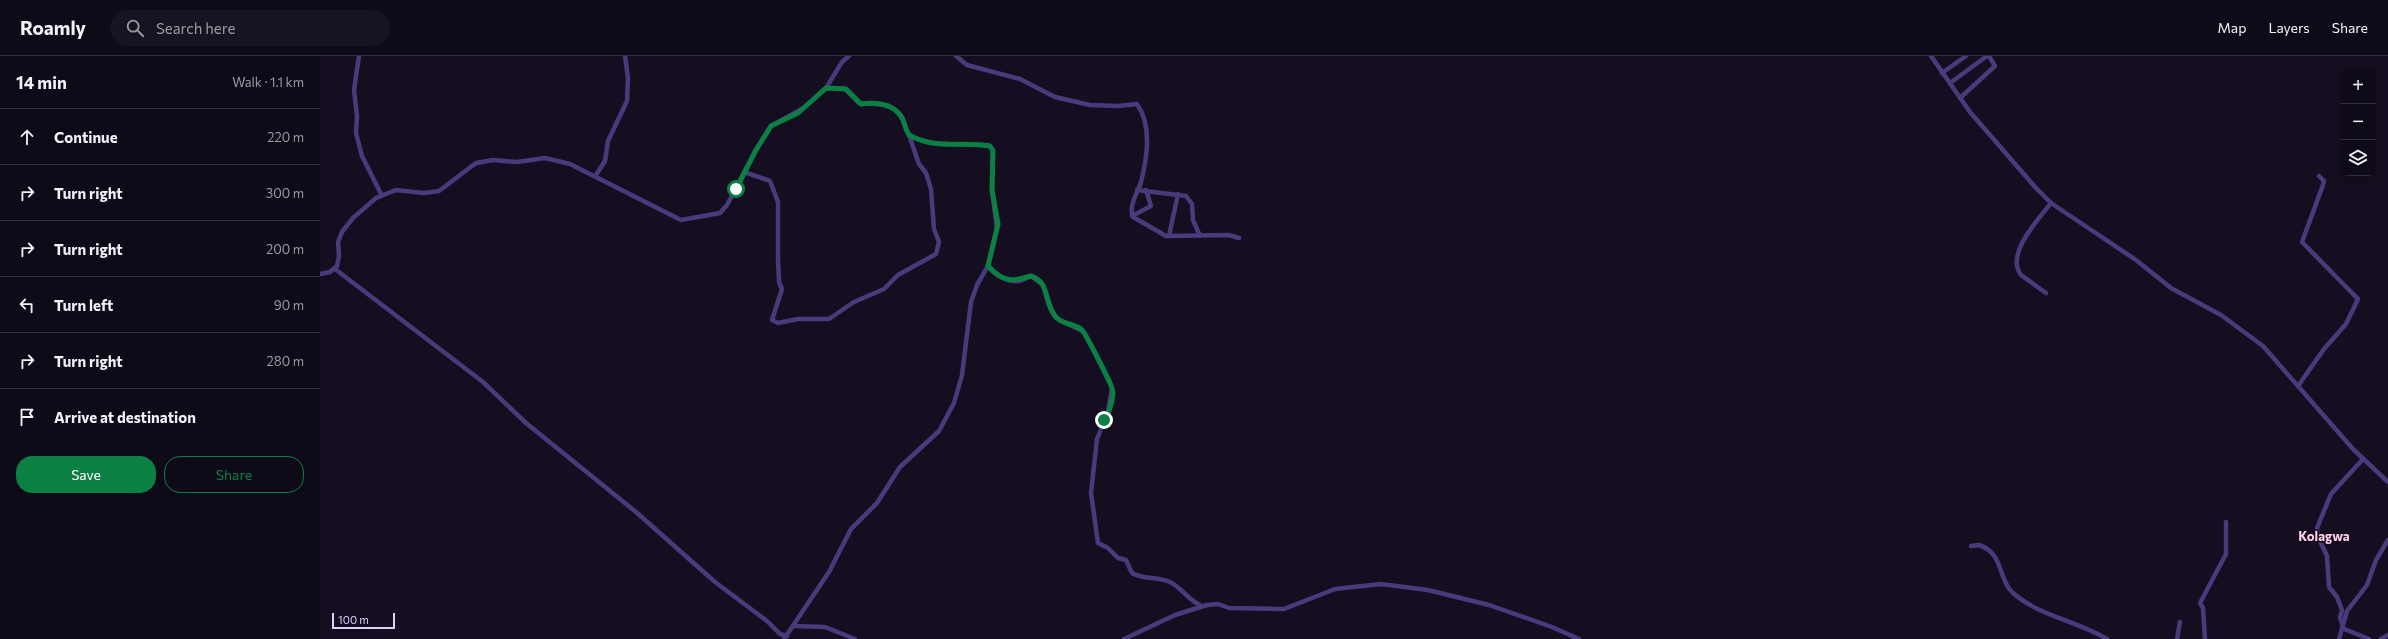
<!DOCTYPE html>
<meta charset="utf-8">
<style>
:root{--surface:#0f0a18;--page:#181321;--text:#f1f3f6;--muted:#9b9aa2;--line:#2f2b37;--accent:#0b8043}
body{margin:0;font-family:Commissioner,sans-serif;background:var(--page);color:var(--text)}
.controls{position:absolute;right:12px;top:12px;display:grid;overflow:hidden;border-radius:8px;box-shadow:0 2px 10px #0003}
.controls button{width:36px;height:36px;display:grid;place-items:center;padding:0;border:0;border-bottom:1px solid var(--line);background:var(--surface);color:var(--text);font:20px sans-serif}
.scale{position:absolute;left:12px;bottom:10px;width:63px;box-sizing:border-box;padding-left:4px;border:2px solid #dbcffc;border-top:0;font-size:11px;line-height:14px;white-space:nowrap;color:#dbcffc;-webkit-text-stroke:3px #140e20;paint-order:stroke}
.stop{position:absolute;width:12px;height:12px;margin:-9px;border:3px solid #0b8043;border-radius:50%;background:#fff}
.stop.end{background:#0b8043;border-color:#fff;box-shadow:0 1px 4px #0008}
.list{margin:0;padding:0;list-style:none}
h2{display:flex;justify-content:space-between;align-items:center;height:52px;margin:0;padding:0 16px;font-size:17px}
h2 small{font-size:13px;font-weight:400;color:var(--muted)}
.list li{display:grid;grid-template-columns:26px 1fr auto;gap:12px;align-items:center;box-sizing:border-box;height:56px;padding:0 16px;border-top:1px solid var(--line)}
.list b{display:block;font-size:15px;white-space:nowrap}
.list em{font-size:13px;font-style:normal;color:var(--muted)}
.actions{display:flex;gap:8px;padding:12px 16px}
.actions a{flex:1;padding:9px 0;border:1px solid var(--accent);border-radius:16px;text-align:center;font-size:14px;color:var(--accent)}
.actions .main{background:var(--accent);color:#fff}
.icon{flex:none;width:22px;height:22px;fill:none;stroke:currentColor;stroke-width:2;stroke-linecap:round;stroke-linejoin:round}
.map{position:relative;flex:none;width:2068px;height:583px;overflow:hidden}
header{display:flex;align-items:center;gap:24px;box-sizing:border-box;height:56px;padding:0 20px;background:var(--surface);border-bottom:1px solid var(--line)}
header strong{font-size:19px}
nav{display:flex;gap:22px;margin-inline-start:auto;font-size:14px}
.search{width:280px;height:36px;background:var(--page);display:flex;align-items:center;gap:10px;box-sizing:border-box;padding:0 14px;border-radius:22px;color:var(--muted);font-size:15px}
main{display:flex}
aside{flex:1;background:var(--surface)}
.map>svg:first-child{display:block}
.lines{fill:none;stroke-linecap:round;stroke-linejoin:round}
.minor{stroke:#483b7c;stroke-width:4.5}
.route{stroke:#0b8043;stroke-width:5}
.labels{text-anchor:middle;stroke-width:3.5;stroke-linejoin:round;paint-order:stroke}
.quarter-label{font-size:13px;font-weight:bold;fill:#fdd1e6;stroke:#140e20}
</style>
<header>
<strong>Roamly</strong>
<div class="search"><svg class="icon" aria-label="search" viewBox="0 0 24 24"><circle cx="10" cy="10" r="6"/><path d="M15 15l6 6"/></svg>Search here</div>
<nav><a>Map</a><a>Layers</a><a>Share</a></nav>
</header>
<main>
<aside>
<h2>14 min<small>Walk · 1.1 km</small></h2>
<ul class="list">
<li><svg class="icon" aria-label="ahead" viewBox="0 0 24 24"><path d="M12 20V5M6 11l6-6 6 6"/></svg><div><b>Continue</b></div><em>220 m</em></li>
<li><svg class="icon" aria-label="right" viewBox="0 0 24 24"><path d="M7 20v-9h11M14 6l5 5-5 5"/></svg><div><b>Turn right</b></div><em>300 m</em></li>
<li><svg class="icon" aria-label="right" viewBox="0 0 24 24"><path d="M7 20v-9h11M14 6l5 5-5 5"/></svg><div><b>Turn right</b></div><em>200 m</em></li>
<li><svg class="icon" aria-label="left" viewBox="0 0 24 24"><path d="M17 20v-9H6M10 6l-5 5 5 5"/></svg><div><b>Turn left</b></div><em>90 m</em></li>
<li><svg class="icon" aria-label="right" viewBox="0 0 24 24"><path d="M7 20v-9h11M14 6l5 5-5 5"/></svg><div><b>Turn right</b></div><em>280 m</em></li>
<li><svg class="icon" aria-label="arrive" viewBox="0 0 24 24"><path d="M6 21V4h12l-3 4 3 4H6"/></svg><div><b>Arrive at destination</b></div></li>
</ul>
<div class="actions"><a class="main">Save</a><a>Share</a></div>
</aside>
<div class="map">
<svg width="2068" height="583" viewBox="0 0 2068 583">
<rect width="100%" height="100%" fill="#140e20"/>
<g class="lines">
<!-- minor -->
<g class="minor">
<polyline points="39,0 34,34 37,60 36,77 42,100 61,138"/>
<path d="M636 0 647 9 700 23 735 41 770 49 798 50 817 48C832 69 827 103 821 126 818 136 808 150 813 161L846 180 909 179 919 182"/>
<polyline points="1611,0 1650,56 1716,132 1731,147 1816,204 1851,232 1901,259 1943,290 2033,393 2068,426"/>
<polyline points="1622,17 1646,0"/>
<polyline points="1630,27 1667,0"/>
<polyline points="1640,42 1675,10 1669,0"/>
<polyline points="424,116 450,125 458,146 458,203 459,226 462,233 452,264 458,267 478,263 509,263 534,246 564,233 578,219 616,198 619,186 614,173 611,133 606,117 599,108 589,79"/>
<polyline points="276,119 285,105 288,85 307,45 308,22 305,0"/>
<polyline points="817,134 866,140 872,148 873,164 880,180"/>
<polyline points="812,160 831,150 826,134"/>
<polyline points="849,180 858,138"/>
<path d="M668 210C675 218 688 227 699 225 704 224 707 221 711 220L723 229 729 249 736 262 764 276 792 331 788 356 777 383 771 437 778 487 788 492 798 502 806 504 812 517C824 524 837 520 850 526 862 532 870 546 882 550"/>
<polyline points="15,213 163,326 206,367 316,456 395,526 447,565 460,578 467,580"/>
<polyline points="0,218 10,216 17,210 19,200 18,186 22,176 33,162 56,142 76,134 104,137 119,135 156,107 173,104 197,106 225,102 250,108 361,164 400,157 407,149 436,94 451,70 485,51 506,32 522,6 529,0"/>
<path d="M1726 237 1701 219C1685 198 1718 164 1731 147"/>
<polyline points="1978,330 2004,293 2026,268 2038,243 1982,186 2003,129 2004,125 1999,120"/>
<path d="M1651 490 1659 489C1684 497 1678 524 1693 537 1719 560 1758 565 1787 583"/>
<polyline points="474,570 505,571 535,583"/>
<polyline points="2023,570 2020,562 2022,554 2017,541 2009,531 2007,500 1998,481 1997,472 2011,438 2043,403"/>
<polyline points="2022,572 2049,583"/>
<path d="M464 583 509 516 531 473 557 447 580 411 619 375 634 347 642 319 651 246 657 229 668 210 677 173 672 134 673 95 670 90C641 85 617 94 589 79 585 73 585 67 582 61 571 45 555 49 539 47L525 33 506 32"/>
<polyline points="804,583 855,559 887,549 898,548 909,552 964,553 1015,533 1061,528 1108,534 1169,549 1232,571 1259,583"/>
<polyline points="1857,583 1860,566"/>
<polyline points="1885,583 1883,552 1880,547 1906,498 1906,466"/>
<polyline points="2019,583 2027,555 2047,529 2056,504 2068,484"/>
<polyline points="2061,583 2068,579"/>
</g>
</g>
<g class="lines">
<!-- route -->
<path class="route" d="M416 133 436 94 451 70 478 57 506 32 526 33 541 48C556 46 575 47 583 64 585 69 586 74 589 79 616 94 642 85 670 90L673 95 672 134 678 168 668 210C682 226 692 226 711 220 730 226 724 246 735 260 742 269 753 267 761 273 765 276 793 330 793 336 793 344 789 357 784 364"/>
</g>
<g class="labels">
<!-- quarter labels -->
<g class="quarter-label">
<text x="2004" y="485">Kolagwa</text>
</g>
</g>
</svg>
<div class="controls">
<button>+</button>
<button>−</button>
<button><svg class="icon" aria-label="layers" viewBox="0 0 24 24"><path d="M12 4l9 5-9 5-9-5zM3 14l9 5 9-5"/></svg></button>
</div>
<div class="scale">100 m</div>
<div class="stop" style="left:416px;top:133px"></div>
<div class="stop end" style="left:784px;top:364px"></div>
</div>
</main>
